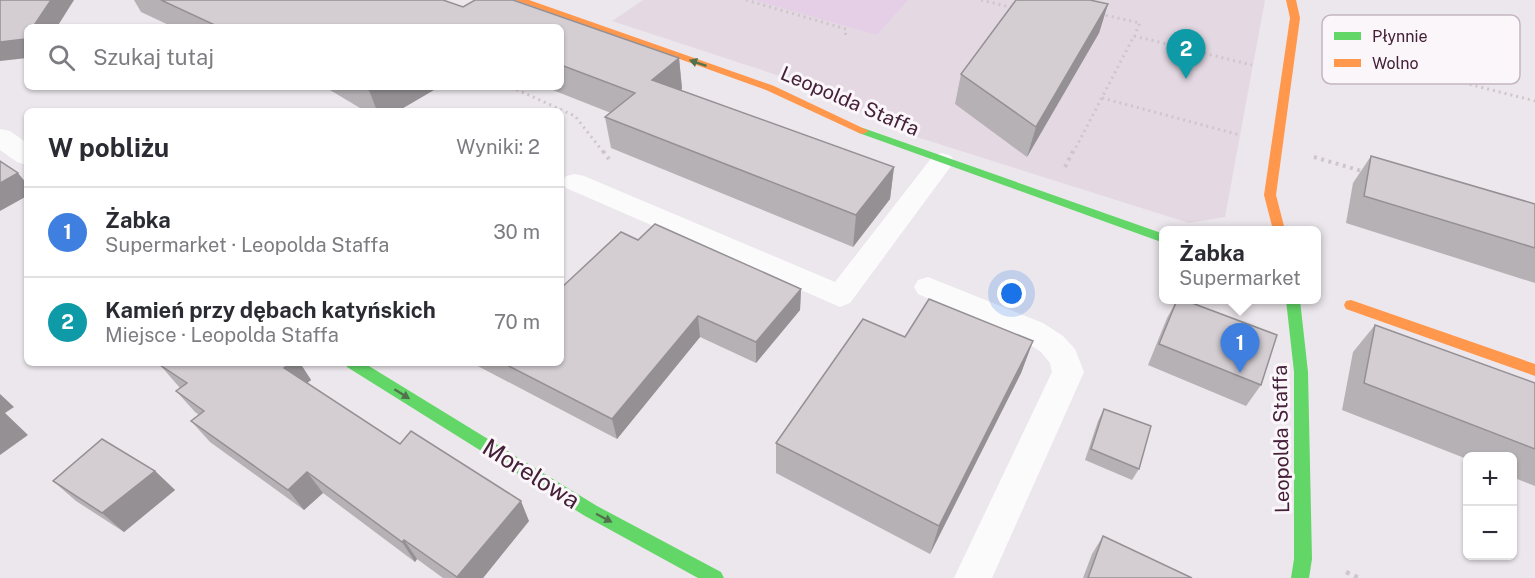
<!DOCTYPE html>
<html lang="pl">
<meta charset="utf-8">
<style>
:root{--surface:#fff;--page:#f7f7f7;--text:#2b2b33;--muted:#7c7c81;--line:#e1e1e2;--accent:#d93025}
body{margin:0;font-family:"Public Sans",sans-serif;background:var(--page);color:var(--text)}
.controls{position:absolute;right:18px;bottom:18px;display:grid;overflow:hidden;border-radius:9px;box-shadow:0 2px 4px #0004}
.controls button{width:54px;height:54px;display:grid;place-items:center;padding:0;border:0;border-bottom:2px solid var(--line);background:var(--surface);color:var(--text);font:30px sans-serif}
.you{position:absolute;left:1012px;top:294px;width:21px;height:21px;margin:-15px;border:4px solid #fff;border-radius:50%;background:#1a73e8;box-shadow:0 0 0 9px #1a73e833}
.badge{display:grid;place-items:center;width:39px;height:39px;border-radius:50%;background:var(--accent);color:#fff;font-size:20px;font-weight:700}
.pin{position:absolute;translate:-50% -50px;filter:drop-shadow(0 2px 3px #0008)}
.pin::after{content:'';position:absolute;top:32px;width:21px;height:18px;background:inherit;clip-path:polygon(0 0,100% 0,50% 100%)}
.popup{position:absolute;left:1159px;top:226px;width:162px;height:78px;box-sizing:border-box;display:grid;place-content:center;border-radius:9px;background:var(--surface);filter:drop-shadow(0 2px 4px #0005);font-size:20px;white-space:nowrap;color:var(--muted)}
.popup b{font-size:22px;color:var(--text)}
.popup::after{content:'';position:absolute;left:50%;top:100%;margin-left:-12px;border:12px solid transparent;border-top-color:var(--surface)}
.list{margin:0;padding:0;list-style:none}
h2{display:flex;justify-content:space-between;align-items:center;height:78px;margin:0;padding:0 24px;font-size:26px}
h2 small{font-size:20px;font-weight:400;color:var(--muted)}
.list li{display:grid;grid-template-columns:39px 1fr auto;gap:18px;align-items:center;box-sizing:border-box;height:90px;padding:0 24px;border-top:2px solid var(--line)}
.list b{display:block;font-size:22px;white-space:nowrap}
.list p{margin:0;font-size:20px;white-space:nowrap;color:var(--muted)}
.list em{font-size:20px;font-style:normal;color:var(--muted)}
.icon{flex:none;width:33px;height:33px;fill:none;stroke:currentColor;stroke-width:2;stroke-linecap:round;stroke-linejoin:round}
.map{position:relative;flex:none;width:1535px;height:578px;overflow:hidden}
.search{position:absolute;background:var(--surface);box-shadow:0 2px 4px #0004;left:24px;top:24px;width:540px;height:66px;display:flex;align-items:center;gap:15px;box-sizing:border-box;padding:0 21px;border-radius:9px;color:var(--muted);font-size:22px}
.panel{position:absolute;background:var(--surface);box-shadow:0 2px 4px #0004;left:24px;top:108px;width:540px;height:258px;border-radius:9px}
.map>svg:first-child{display:block}
.built{fill:#e4d9e3}
.green{fill:#e4cfe6}
.lines{fill:none;stroke-linecap:round;stroke-linejoin:round}
.path-far2{stroke:#cfc6cc;stroke-width:3;stroke-dasharray:2 4;stroke-linecap:butt}
.path-far1{stroke:#cfc6cc;stroke-width:4;stroke-dasharray:3 4.5;stroke-linecap:butt}
.path{stroke:#cfc6cc;stroke-width:4.5;stroke-dasharray:4 5;stroke-linecap:butt}
.lane{fill:#fcfbfc;fill-rule:evenodd}
.street{fill:#fcfbfc;fill-rule:evenodd}
.fast{fill:#63d668;fill-rule:evenodd}
.slow{fill:#ff974d;fill-rule:evenodd}
.wall{fill:#b6b1b5}
.shaded-wall{fill:#949094}
.building{fill:#d4ced3;stroke:#949094;stroke-width:1.5}
.oneway{fill:#52724e}
.labels{text-anchor:middle;stroke-width:6;stroke-linejoin:round;paint-order:stroke}
.street-label{font-size:20px;fill:#442138;stroke:#fbf6fa}
.near-street-label{font-size:24px;fill:#442138;stroke:#fbf6fa}
.key{fill:#fbf6fa;stroke:#c4b6c0;stroke-width:1.5}
.key-label{font-size:16px;fill:#442138}
</style>
<div class="map">
<svg width="1535" height="578" viewBox="0 0 1535 578">
<rect width="100%" height="100%" fill="#ece7ec"/>
<!-- built -->
<polygon class="built" points="643,0 1265,0 1225,217 1189,223 907,134 798,82 612,21"/>
<!-- green -->
<polygon class="green" points="754,0 908,0 877,35"/>
<g class="lines">
<!-- path-far2 -->
<g class="path-far2">
<polyline points="746,0 846,29 845,39"/>
<polyline points="981,0 1014,8"/>
<polyline points="1100,14 1140,23 1134,36"/>
<polyline points="462,27 485,1"/>
<polyline points="1336,50 1535,101"/>
<polyline points="511,87 575,116 604,153"/>
<polyline points="1102,98 1240,135"/>
<polyline points="1073,153 1134,36 1252,65"/>
</g>
<!-- path-far1 -->
<g class="path-far1">
<polyline points="603,151 609,159"/>
<polyline points="1314,157 1365,172"/>
<polyline points="1065,167 1073,151"/>
</g>
<!-- path -->
<polyline class="path" points="1346,572 1359,578"/>
<!-- lane -->
<g class="lane">
<polygon points="942,153 951,156 954,161 951,166 850,303 840,307 566,188 562,182 566,176 575,174 584,176 835,282 933,156"/>
<polygon points="928,277 1043,323 1063,336 1075,349 1084,372 992,578 954,578 1052,372 1050,363 1041,352 1021,339 918,294 914,287 918,280"/>
</g>
<!-- street -->
<polygon class="street" points="0,129 10,131 27,143 27,165 17,162 0,150"/>
<!-- fast -->
<g class="fast">
<polygon points="863,128 1164,234 1164,243 859,133 857,131"/>
<polygon points="1286,300 1300,300 1308,372 1312,559 1309,578 1291,578 1294,559 1294,372"/>
<polygon points="345,363 364,363 597,506 721,572 724,578 698,578 585,516 347,367"/>
</g>
<!-- slow -->
<g class="slow">
<polygon points="515,0 529,0 774,86 869,131 863,134 859,133 766,90"/>
<polygon points="1286,0 1296,0 1300,18 1276,195 1285,230 1273,230 1264,195 1290,18"/>
<polygon points="1351,300 1535,364 1535,376 1346,309 1344,305 1346,301"/>
</g>
</g>
<!-- wall -->
<g class="wall">
<polygon points="134,0 443,0 463,7 475,0 513,0 679,58 682,89 680,90 894,167 890,199 853,247 611,148 605,117 611,113 545,87 561,87 561,27 173,27 141,12"/>
<polygon points="1108,4 1099,33 1027,157 955,104 961,74"/>
<polygon points="325,87 439,87 398,111 365,111"/>
<polygon points="1371,156 1535,204 1535,283 1346,223 1353,183"/>
<polygon points="638,240 801,289 800,310 756,363 700,337 617,439 472,363 561,363"/>
<polygon points="1177,300 1261,385 1246,406 1148,365 1167,318"/>
<polygon points="1375,325 1535,383 1535,486 1512,477 1512,456 1467,456 1467,459 1342,410 1353,352"/>
<polygon points="905,337 1033,341 1021,373 930,554 776,473 776,443"/>
<polygon points="163,363 300,363 311,380 307,383 400,444 529,521 483,578 443,578 417,559 415,562 323,493 304,510 210,442 191,421 199,415 195,412 176,391 180,388 160,365"/>
<polygon points="1104,409 1139,469 1132,480 1085,460 1098,421"/>
<polygon points="155,471 175,490 124,532 76,501 53,481"/>
<polygon points="1103,536 1192,578 1083,578 1092,554"/>
</g>
<!-- shaded-wall -->
<g class="shaded-wall">
<polygon points="51,0 74,0 57,27 33,27"/>
<polygon points="1108,4 1099,33 1027,157 1036,127"/>
<polygon points="27,36 27,58 0,61 0,42"/>
<polygon points="679,58 682,89 656,111 652,80"/>
<polygon points="373,87 439,87 398,111 377,111 369,90"/>
<polygon points="894,167 890,199 853,247 856,215"/>
<polygon points="18,173 27,184 27,196 0,211 0,183"/>
<polygon points="801,289 800,310 756,363 756,342"/>
<polygon points="698,316 700,337 617,439 612,419"/>
<polygon points="1033,341 1021,373 930,554 939,526"/>
<polygon points="290,363 300,363 311,380 299,390 284,368"/>
<polygon points="0,394 14,407 5,413 28,435 0,455"/>
<polygon points="155,471 175,490 124,532 102,513"/>
<polygon points="307,472 323,493 304,510 288,490"/>
<polygon points="521,501 529,521 483,578 457,578 457,577"/>
<polygon points="404,540 417,559 415,562 402,542"/>
</g>
<!-- building -->
<g class="building">
<polygon points="0,0 51,0 33,27 27,27 27,36 25,39 0,42"/>
<polygon points="161,0 443,0 463,7 475,0 513,0 679,58 652,80 894,167 856,215 605,117 635,93 561,65 561,27 219,27"/>
<polygon points="1016,0 1090,0 1108,4 1036,127 961,74"/>
<polygon points="364,87 373,87 369,90"/>
<polygon points="1371,156 1535,204 1535,248 1364,196"/>
<polygon points="0,161 18,173 0,183"/>
<polygon points="655,224 801,289 756,342 698,316 612,419 503,363 561,363 561,288 621,232 638,240"/>
<polygon points="929,299 1033,341 939,526 776,443 863,319 905,337"/>
<polygon points="1177,300 1184,300 1277,335 1261,385 1159,344"/>
<polygon points="1375,325 1535,383 1535,449 1364,383"/>
<polygon points="163,363 290,363 284,368 400,444 411,431 521,501 457,577 404,540 402,542 307,472 288,490 191,421 204,411 176,391 187,383 160,365"/>
<polygon points="1104,409 1151,426 1139,469 1091,449"/>
<polygon points="102,439 155,471 102,513 53,481"/>
<polygon points="1103,536 1192,578 1088,578"/>
</g>
<!-- one-way arrows -->
<defs><path id="oneway-solid" d="M-6-.8H1V-3.2L6.5 0L1 3.2V.8H-6Z" transform="scale(1.5)"/></defs>
<g class="oneway">
<use href="#oneway-solid" transform="translate(698 63) rotate(-161)"/>
<use href="#oneway-solid" transform="translate(402 394) rotate(32)"/>
<use href="#oneway-solid" transform="translate(604 518) rotate(28)"/>
</g>
<g class="labels">
<!-- street labels -->
<g class="street-label">
<text transform="translate(850 101) rotate(23)" y="7">Leopolda Staffa</text>
<text transform="translate(1281 439) rotate(-91)" y="7">Leopolda Staffa</text>
</g>
<!-- near-street labels -->
<g class="near-street-label">
<text transform="translate(531 474) rotate(32)" y="8">Morelowa</text>
</g>
</g>
<!-- legend -->
<rect x="1322" y="15" width="198" height="69" rx="9" class="key"/>
<rect x="1334" y="32" width="27" height="8" fill="#63d668"/>
<rect x="1334" y="59" width="27" height="8" fill="#ff974d"/>
<g class="key-label">
<text x="1372" y="42">Płynnie</text>
<text x="1372" y="69">Wolno</text>
</g>
</svg>
<div class="controls">
<button>+</button>
<button>−</button>
</div>
<div class="you"></div>
<div class="pin badge" style="left:1240px;top:373px;background:#3f7fe0">1</div>
<div class="popup"><b>Żabka</b>Supermarket</div>
<div class="pin badge" style="left:1186px;top:79px;background:#0f9aa8">2</div>
<div class="search"><svg class="icon" aria-label="search" viewBox="0 0 24 24"><circle cx="10" cy="10" r="6"/><path d="M15 15l6 6"/></svg>Szukaj tutaj</div>
<section class="panel">
<h2>W pobliżu<small>Wyniki: 2</small></h2>
<ul class="list">
<li><span class="badge" style="background:#3f7fe0">1</span><div><b>Żabka</b><p>Supermarket · Leopolda Staffa</p></div><em>30 m</em></li>
<li><span class="badge" style="background:#0f9aa8">2</span><div><b>Kamień przy dębach katyńskich</b><p>Miejsce · Leopolda Staffa</p></div><em>70 m</em></li>
</ul>
</section>
</div>
